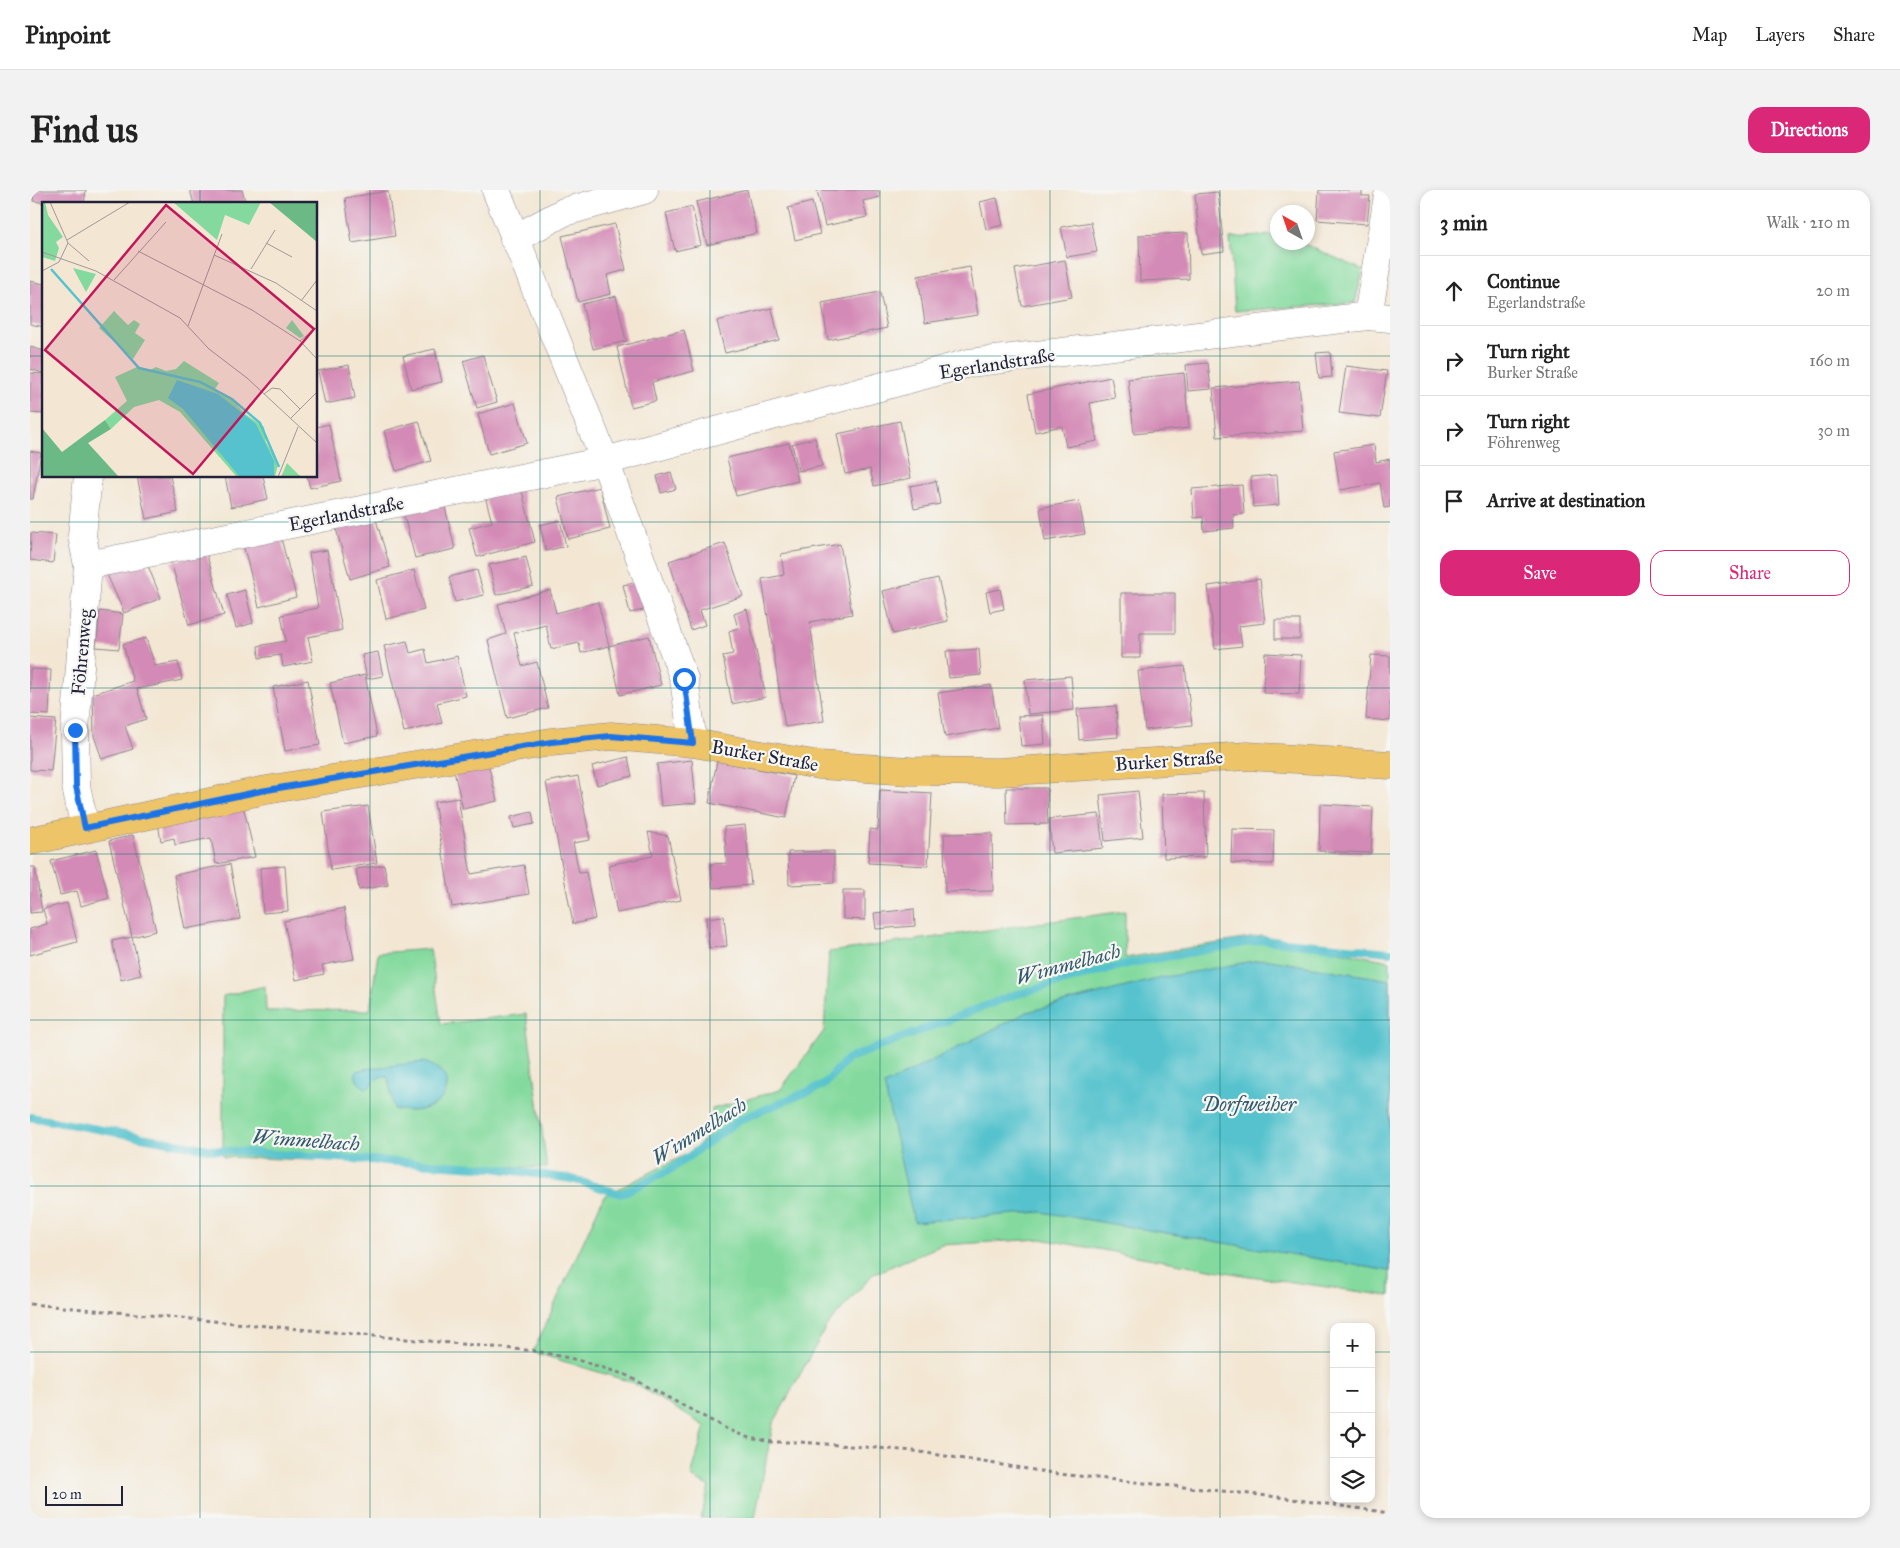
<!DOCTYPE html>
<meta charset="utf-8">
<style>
:root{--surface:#fff;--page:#f2f2f2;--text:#222;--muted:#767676;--line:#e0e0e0;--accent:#db2777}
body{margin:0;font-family:"IM FELL Great Primer",serif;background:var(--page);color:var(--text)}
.controls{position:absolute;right:15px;bottom:15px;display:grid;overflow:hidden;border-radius:10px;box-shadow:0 2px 8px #0003}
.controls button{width:45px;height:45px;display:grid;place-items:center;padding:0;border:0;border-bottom:1px solid var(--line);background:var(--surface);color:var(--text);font:25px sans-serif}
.compass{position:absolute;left:1240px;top:15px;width:45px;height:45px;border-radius:50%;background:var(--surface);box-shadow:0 2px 8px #0003;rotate:320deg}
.scale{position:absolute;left:15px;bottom:12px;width:78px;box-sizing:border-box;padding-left:5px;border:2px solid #22223b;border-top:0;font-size:14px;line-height:18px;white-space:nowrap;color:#22223b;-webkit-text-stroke:4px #f6f6f2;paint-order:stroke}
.stop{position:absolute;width:15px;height:15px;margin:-11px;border:4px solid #1a73e8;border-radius:50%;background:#fff}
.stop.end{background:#1a73e8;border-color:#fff;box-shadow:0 1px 5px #0008}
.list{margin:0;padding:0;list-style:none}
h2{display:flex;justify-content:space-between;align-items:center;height:65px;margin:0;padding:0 20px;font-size:21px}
h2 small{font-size:16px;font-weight:400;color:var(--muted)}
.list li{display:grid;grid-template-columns:32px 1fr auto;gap:15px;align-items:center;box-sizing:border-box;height:70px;padding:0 20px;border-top:1px solid var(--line)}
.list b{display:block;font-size:19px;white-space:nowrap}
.list p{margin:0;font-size:16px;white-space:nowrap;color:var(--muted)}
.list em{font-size:16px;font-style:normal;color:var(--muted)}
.actions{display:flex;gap:10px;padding:15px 20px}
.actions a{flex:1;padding:11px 0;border:1px solid var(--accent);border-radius:15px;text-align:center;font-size:18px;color:var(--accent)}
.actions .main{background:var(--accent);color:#fff}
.icon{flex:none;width:28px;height:28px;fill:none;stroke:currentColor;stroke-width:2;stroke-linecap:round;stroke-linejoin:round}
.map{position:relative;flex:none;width:1360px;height:1328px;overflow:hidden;border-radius:15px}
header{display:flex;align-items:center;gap:30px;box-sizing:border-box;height:70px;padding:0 25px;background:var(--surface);border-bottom:1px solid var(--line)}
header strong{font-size:24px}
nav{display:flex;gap:28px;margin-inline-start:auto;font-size:18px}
.intro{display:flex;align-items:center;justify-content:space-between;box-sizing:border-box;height:120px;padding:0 30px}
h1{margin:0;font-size:35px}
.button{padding:12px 22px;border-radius:15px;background:var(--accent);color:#fff;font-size:18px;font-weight:700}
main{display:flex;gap:30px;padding:0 30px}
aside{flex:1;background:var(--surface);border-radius:15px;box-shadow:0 2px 8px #0003}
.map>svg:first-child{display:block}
.green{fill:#84da9e;stroke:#537e6c}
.water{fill:#55c2cd;stroke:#3c7284}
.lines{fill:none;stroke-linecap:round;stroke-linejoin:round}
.stream{stroke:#55c2cd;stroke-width:8}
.building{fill:#d48ab6}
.minor-casing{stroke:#8a8488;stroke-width:29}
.major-casing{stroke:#8a8488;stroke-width:29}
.path{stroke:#8a8488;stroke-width:3;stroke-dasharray:4 4;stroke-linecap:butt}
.minor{stroke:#fff;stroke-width:28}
.major{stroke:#eec469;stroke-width:28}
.route{stroke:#1a73e8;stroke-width:6}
.grid{fill:none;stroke:#0f766e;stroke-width:1;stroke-opacity:0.55}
.labels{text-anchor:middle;stroke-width:4.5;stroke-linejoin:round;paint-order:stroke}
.street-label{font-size:19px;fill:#22223b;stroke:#f6f6f2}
.water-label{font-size:20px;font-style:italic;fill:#345a6e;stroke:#f6f6f2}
.inset-river{fill:none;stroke:#55c2cd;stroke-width:2.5}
.inset-road{fill:none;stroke:#9f9897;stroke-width:1}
.view{fill:#c2185b;fill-opacity:0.15;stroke:#c2185b;stroke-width:2.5}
.inset-edge{fill:none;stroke:#22223b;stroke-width:2.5}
</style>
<header>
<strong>Pinpoint</strong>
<nav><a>Map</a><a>Layers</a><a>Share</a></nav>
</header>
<div class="intro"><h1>Find us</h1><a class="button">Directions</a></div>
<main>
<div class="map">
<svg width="1360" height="1328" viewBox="0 0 1360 1328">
<rect width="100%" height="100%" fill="#f6f6f2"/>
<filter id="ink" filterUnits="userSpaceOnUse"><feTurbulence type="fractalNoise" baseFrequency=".02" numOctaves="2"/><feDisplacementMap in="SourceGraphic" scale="10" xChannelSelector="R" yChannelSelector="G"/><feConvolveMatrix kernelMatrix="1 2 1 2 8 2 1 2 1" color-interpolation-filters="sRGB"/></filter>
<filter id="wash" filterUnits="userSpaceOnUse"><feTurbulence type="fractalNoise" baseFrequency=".0096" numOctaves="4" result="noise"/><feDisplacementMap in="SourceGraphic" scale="20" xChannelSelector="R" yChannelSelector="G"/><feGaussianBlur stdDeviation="1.12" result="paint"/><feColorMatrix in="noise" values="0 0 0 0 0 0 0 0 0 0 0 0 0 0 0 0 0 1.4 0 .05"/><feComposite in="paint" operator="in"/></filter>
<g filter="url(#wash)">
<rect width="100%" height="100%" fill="#f3e7d4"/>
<!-- green -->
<g class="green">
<polygon points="1247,45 1248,52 1272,53 1333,80 1325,113 1205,121 1200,48"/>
<polygon points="1095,721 1095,768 1232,746 1360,771 1360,1106 1213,1085 1011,1049 912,1055 843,1084 796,1137 743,1234 725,1328 671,1328 679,1296 661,1287 675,1236 601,1192 503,1162 574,1006 661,962 684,940 682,919 750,900 794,841 799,762"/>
<polygon points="400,759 411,834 496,824 517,978 193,967 193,806 235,796 236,821 340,820 348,763"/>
</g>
<!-- water -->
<g class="water">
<polygon points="1234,769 1360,790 1360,1081 1012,1022 884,1032 854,895 997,822 1135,787"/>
<path d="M393 872C433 883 419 921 379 921 374 920 369 921 364 919L358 887H349L337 899C331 896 323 889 326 881L334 879Z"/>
</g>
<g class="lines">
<!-- stream -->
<polyline class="stream" points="0,927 184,960 463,978 542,989 591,1004 640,980 709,930 794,895 817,869 984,805 1101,773 1232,750 1360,762"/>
</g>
<g id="blocks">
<!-- building -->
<g class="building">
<polygon points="4,0 56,0 54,14 24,14 3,11"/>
<polygon points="160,0 212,0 216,14 164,14"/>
<polygon points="717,0 727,43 677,55 666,12"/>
<polygon points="787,0 848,0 850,7 833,11 837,27 795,36"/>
<polygon points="1289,0 1332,0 1332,6 1340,6 1337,34 1287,30"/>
<polygon points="358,1 365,46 322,53 315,8"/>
<polygon points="1188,2 1194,61 1171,64 1165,4"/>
<polygon points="967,8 973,35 956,39 950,12"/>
<polygon points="782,12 790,44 765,50 758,18"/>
<polygon points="662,17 671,55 645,61 636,23"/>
<polygon points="1061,32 1067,62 1037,67 1031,37"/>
<polygon points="585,34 596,80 577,85 581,104 548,112 532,46"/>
<polygon points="1158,43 1159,89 1110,91 1109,45"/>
<polygon points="1035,70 1042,107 992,116 985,79"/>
<polygon points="940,77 948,125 895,133 888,86"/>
<polygon points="0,91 14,94 14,137 0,134"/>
<polygon points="850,102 857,138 798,150 792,113"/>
<polygon points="586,106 596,151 563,159 552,114"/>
<polygon points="742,118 749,150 695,163 687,131"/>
<polygon points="654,140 664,181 622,192 626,211 601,217 587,157"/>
<polygon points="0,157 14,161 13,183 0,179"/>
<polygon points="405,159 412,192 381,199 373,166"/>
<polygon points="1300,162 1302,187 1289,188 1286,163"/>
<polygon points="453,165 467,212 447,218 433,171"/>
<polygon points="1178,173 1181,199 1158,201 1156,175"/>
<polygon points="319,175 325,208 295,214 288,181"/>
<polygon points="1316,176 1357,181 1350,228 1309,223"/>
<polygon points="0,183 14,184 14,224 0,223"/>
<polygon points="1154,183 1159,238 1104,244 1098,189"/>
<polygon points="1081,187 1085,208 1060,213 1067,251 1036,257 1032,236 1005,242 998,204"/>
<polygon points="1269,191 1273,241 1187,247 1183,198"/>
<polygon points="485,213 497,253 459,264 448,224"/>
<polygon points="389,231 401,271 366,281 354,241"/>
<polygon points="870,231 881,288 844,296 840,279 815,284 807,244"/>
<polygon points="299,234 311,291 280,298 277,286 286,286 286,237"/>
<polygon points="785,248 792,276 768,281 762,254"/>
<polygon points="759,253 768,291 706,306 697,268"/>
<polygon points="1344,255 1346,272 1360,269 1360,317 1354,318 1350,293 1310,300 1304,261"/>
<polygon points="0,261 11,263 3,309 0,309"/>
<polygon points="641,282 646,299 631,303 627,286"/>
<polygon points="1247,285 1249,315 1223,317 1221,287"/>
<polygon points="107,286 140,286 148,322 116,329"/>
<polygon points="195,286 233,286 238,309 201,317"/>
<polygon points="906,291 910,314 884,319 880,296"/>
<polygon points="1212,295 1214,324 1203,325 1204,338 1174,341 1173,327 1164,328 1162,299"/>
<polygon points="491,297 505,352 447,367 439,338 462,332 455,306"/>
<polygon points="570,297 580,339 538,349 528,307"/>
<polygon points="1049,311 1055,344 1015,351 1010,318"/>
<polygon points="414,313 425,359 385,368 373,322"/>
<polygon points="344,323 360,377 320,389 305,335"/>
<polygon points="530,330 536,356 516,361 510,335"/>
<polygon points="1,343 26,345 23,373 0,370"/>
<polygon points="250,344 266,407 229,417 213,354"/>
<polygon points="695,353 713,406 670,420 675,435 661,440 639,371"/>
<polygon points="810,354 822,424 780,432 794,531 755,537 732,389 754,385 751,364"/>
<polygon points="297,360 312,440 278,447 283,471 253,477 251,465 229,468 228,456 256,451 251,425 288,418 279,363"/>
<polygon points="176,362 194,425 159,435 141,372"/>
<polygon points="114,366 131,408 94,423 76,382"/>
<polygon points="496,367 503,396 466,405 459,375"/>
<polygon points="384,380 394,420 356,429 347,390"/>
<polygon points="447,380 454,405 425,412 419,387"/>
<polygon points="908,388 918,431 863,444 853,401"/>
<polygon points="1230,389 1235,433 1209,436 1212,456 1185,459 1178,396"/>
<polygon points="616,390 622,418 600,423 593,395"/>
<polygon points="970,399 974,419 960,422 956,402"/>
<polygon points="215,400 223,433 206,438 197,405"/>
<polygon points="520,400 526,423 568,412 579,456 551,463 549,453 521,459 516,435 484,443 492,476 507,472 518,518 477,528 458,450 476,444 468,414"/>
<polygon points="1091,403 1145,403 1145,443 1110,443 1110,468 1091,468"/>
<polygon points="717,419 736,507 702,514 693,466 703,464 699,441 708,438 704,424"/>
<polygon points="70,421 93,424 89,459 66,457"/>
<rect x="1245" y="430" width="25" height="19"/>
<polygon points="619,446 631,495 590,505 579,456"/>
<polygon points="116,448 125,476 148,472 152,490 107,499 116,529 95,536 103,559 72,569 64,546 63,504 103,491 93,454"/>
<polygon points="377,451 380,463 395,459 398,473 427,466 436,506 407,513 412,533 374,542 354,456"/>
<polygon points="949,459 951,485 919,488 916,461"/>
<polygon points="348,462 353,486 337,489 332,465"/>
<polygon points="1235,463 1271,465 1269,504 1233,503"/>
<polygon points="1341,465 1360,466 1360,531 1336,529"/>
<polygon points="1155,476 1162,535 1115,540 1108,481"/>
<polygon points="0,479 21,480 19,525 0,524"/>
<polygon points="335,485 347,546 313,553 300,493"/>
<polygon points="1041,486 1044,520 998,524 995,490"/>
<polygon points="278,490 290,555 255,561 243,497"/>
<polygon points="961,495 968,538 915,547 908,503"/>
<polygon points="1086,516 1088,547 1049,550 1047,519"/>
<polygon points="1013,525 1015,554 991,556 988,526"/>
<polygon points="0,528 26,530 21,581 0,580"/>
<polygon points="598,567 602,586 567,595 562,576"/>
<polygon points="662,570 666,613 631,616 627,574"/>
<polygon points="687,571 764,586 756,628 679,613"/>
<polygon points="458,573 467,611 433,619 424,581"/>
<polygon points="548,586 560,650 543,653 549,683 556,682 565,729 543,734 516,592"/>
<polygon points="976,598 1017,598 1018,634 977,635"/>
<polygon points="850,600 902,603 898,676 838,673 840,639 848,640"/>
<polygon points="1108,601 1113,647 1075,651 1070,605"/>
<polygon points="1174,603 1176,667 1134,668 1132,604"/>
<polygon points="428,608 441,684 494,675 499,704 422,717 404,612"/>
<polygon points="1290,614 1343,617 1341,663 1289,661"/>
<polygon points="213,615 225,667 186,674 181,648 145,655 144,648 131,651 128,633"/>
<polygon points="338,616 347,673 301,680 293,622"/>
<polygon points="502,622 504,634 484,638 481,627"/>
<polygon points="1069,624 1073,658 1022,663 1019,629"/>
<polygon points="715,635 721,695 683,698 681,674 697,673 694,637"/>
<polygon points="1202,639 1244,640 1243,674 1201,673"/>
<polygon points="618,642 638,646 651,710 587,723 578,675 623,666"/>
<polygon points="962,643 963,701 915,702 914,644"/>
<polygon points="103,645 126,741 102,747 79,651"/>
<polygon points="66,660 79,708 51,716 47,701 30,705 21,671"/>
<polygon points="804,661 804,693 759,695 758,662"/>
<polygon points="200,674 210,729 155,739 144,685"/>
<polygon points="354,675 358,695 329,700 326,679"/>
<polygon points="255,676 258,721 233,723 230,678"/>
<polygon points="0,677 5,677 12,722 0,723"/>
<polygon points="813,700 835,700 835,730 813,729"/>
<polygon points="37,713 47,752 0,765 0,739 17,734 13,719"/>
<polygon points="314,718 324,769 292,775 294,784 266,790 254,731"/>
<polygon points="884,719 885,736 846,739 844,723"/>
<polygon points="694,726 697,756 679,758 676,728"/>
<polygon points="102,747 111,785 91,790 82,751"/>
</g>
</g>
</g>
<g filter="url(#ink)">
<use href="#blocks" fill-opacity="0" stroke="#8a8488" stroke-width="1"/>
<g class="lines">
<defs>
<g id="minor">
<polyline points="466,0 575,271 654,489 663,553"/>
<polyline points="484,49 534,22 614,0"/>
<polyline points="1338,126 1359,0"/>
<polyline points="58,375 575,271 939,173 1338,126 1360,128"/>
<polyline points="55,638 46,596 45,540 58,375 52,346 58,286"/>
</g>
<polyline id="major" points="0,651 231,601 521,552 581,546 663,553 789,575 880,581 969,582 1217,566 1360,575"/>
</defs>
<!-- minor casing -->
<use href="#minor" class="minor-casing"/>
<!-- major casing -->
<use href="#major" class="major-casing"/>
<!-- path -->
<polyline class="path" points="0,1114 506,1161 548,1170 596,1185 697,1239 719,1248 742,1252 770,1252 884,1261 1029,1284 1248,1307 1360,1323"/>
<!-- minor -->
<use href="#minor" class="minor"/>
<!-- major -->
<use href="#major" class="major"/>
</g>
</g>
<g class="lines" filter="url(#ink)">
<!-- route -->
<polyline class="route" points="45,540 46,596 55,638 231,601 521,552 581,546 663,553 654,489"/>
</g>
<!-- grid -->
<path class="grid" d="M170 0V14M340 0V1328M510 0V1328M680 0V1328M850 0V1328M1020 0V1328M1190 0V1328M0 166H14M286 166H1360M170 286V1328M0 332H1360M0 498H1360M0 664H1360M0 830H1360M0 996H1360M0 1162H1304M1341 1162H1360"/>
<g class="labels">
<!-- street labels -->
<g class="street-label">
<text transform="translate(967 173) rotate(-9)" y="7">Egerlandstraße</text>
<text transform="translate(316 323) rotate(-11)" y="7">Egerlandstraße</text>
<text transform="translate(51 462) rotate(-85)" y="7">Föhrenweg</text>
<text transform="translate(735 565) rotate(10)" y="7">Burker Straße</text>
<text transform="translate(1139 570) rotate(-4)" y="7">Burker Straße</text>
</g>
<!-- water labels -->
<g class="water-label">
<text transform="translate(1038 774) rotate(-15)" y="7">Wimmelbach</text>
<text x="1219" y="921">Dorfweiher</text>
<text transform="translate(669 941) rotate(-32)" y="7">Wimmelbach</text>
<text transform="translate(276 950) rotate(4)" y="7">Wimmelbach</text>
</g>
</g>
<!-- overview -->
<g transform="translate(12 12)">
<rect width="275" height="275" fill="#f3e7d4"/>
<path d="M0 0H3L6 13 21 35 14 40 17 46 13 59 0 55ZM131 0H219L207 23 183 13 175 38ZM31 66 54 72 44 90ZM72 109 86 123 92 118 98 122 93 131 103 138 91 157 57 126ZM250 118 262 134 258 136 244 126ZM142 159 177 181 173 187 190 197 203 212 222 225 224 240 236 262 233 275H195L138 210 117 198 92 205 69 227 63 218 85 199 73 175 95 165 108 168 114 165 124 169 134 167ZM245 261 257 273 260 275H239Z" fill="#84da9e"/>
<path d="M227 0H275V40ZM63 218 69 227 46 241 77 275H0V226L20 250Z" fill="#6bba85"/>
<path d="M135 178 176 192 214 222 232 259V275H198L141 207 126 196Z" fill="#55c2cd"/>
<path class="inset-river" d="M9 67 97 166 158 180 190 197 218 221 237 265"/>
<path class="inset-road" d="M25 38 88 0M26 41 47 59M224 41 250 55M96 49 210 108 258 139 275 157M0 50 54 69 138 116 167 147 205 176 275 241M172 53 234 81 275 109M209 67 233 28M0 69 17 60 26 41 8 0M72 78 124 20M259 99 275 78M146 124 180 32M258 139 275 125M222 192 230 186 238 187 258 207M248 217 275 190M236 275 256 225"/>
<path class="view" d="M124 3 272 127 151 272 3 148Z"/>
<rect width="275" height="275" class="inset-edge"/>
</g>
</svg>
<div class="controls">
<button>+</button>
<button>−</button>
<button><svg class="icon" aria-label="locate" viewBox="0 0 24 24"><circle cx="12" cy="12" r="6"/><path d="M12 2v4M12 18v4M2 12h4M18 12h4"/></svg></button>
<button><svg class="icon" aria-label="layers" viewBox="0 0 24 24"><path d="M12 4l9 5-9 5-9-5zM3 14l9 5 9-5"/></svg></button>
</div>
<svg class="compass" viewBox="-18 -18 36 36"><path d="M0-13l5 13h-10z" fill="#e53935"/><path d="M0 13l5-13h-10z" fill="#767676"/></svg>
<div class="scale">20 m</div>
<div class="stop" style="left:654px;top:489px"></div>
<div class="stop end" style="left:45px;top:540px"></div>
</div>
<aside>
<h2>3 min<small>Walk · 210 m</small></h2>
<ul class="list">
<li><svg class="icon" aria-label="ahead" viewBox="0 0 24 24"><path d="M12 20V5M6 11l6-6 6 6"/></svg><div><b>Continue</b><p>Egerlandstraße</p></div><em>20 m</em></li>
<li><svg class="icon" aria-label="right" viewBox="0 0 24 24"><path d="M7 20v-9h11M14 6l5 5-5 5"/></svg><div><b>Turn right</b><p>Burker Straße</p></div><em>160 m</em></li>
<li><svg class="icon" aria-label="right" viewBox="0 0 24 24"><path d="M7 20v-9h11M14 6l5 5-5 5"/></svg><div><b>Turn right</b><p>Föhrenweg</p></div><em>30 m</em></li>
<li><svg class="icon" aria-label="arrive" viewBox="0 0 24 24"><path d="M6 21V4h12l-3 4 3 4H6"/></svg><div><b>Arrive at destination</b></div></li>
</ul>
<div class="actions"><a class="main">Save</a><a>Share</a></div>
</aside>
</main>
